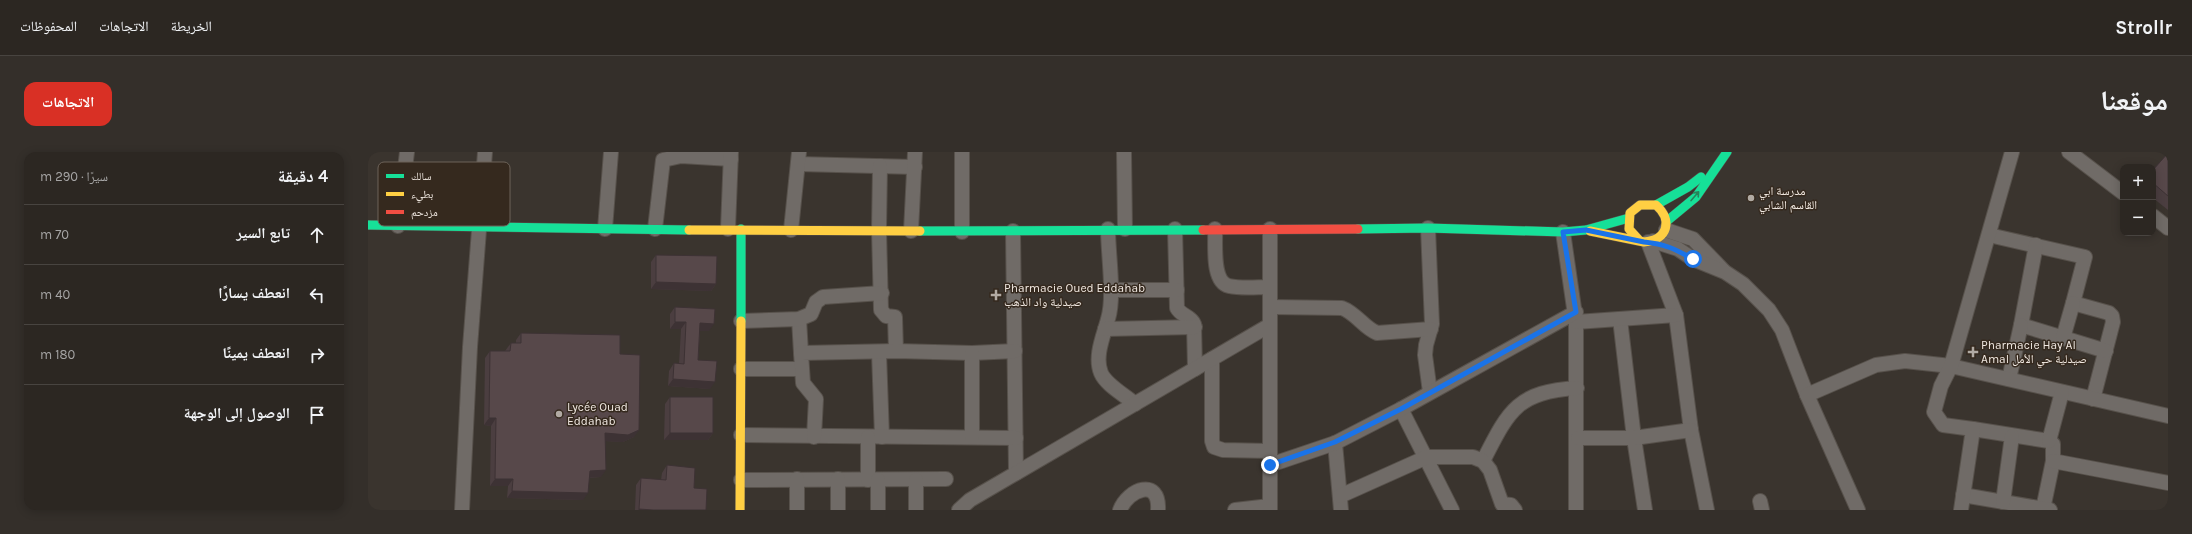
<!DOCTYPE html>
<html lang="ar">
<meta charset="utf-8">
<style>
:root{--surface:#2c2722;--page:#342f2a;--text:#f1f3f6;--muted:#a6a5a5;--line:#484440;--accent:#d93025}
body{margin:0;font-family:Karla,"Noto Naskh Arabic",sans-serif;background:var(--page);color:var(--text);direction:rtl}
.controls{position:absolute;right:12px;top:12px;display:grid;overflow:hidden;border-radius:8px;box-shadow:0 2px 10px #0003}
.controls button{width:36px;height:36px;display:grid;place-items:center;padding:0;border:0;border-bottom:1px solid var(--line);background:var(--surface);color:var(--text);font:20px sans-serif}
.stop{position:absolute;width:12px;height:12px;margin:-9px;border:3px solid #1a73e8;border-radius:50%;background:#fff}
.stop.end{background:#1a73e8;border-color:#fff;box-shadow:0 1px 4px #0008}
.list{margin:0;padding:0;list-style:none}
h2{display:flex;justify-content:space-between;align-items:center;height:52px;margin:0;padding:0 16px;font-size:17px}
h2 small{font-size:13px;font-weight:400;color:var(--muted)}
.list li{display:grid;grid-template-columns:26px 1fr auto;gap:12px;align-items:center;box-sizing:border-box;height:60px;padding:0 16px;border-top:1px solid var(--line)}
.list b{display:block;font-size:15px;white-space:nowrap}
.list em{font-size:13px;font-style:normal;color:var(--muted)}
.icon{flex:none;width:22px;height:22px;fill:none;stroke:currentColor;stroke-width:2;stroke-linecap:round;stroke-linejoin:round}
.map{position:relative;flex:none;width:1800px;height:358px;overflow:hidden;direction:ltr;border-radius:12px}
header{display:flex;align-items:center;gap:24px;box-sizing:border-box;height:56px;padding:0 20px;background:var(--surface);border-bottom:1px solid var(--line)}
header strong{font-size:19px}
nav{display:flex;gap:22px;margin-inline-start:auto;font-size:14px}
.intro{display:flex;align-items:center;justify-content:space-between;box-sizing:border-box;height:96px;padding:0 24px}
h1{margin:0;font-size:28px}
.button{padding:10px 18px;border-radius:12px;background:var(--accent);color:#fff;font-size:14px;font-weight:700}
main{display:flex;gap:24px;padding:0 24px}
aside{flex:1;background:var(--surface);border-radius:12px;box-shadow:0 2px 10px #0003}
.map>svg:first-child{display:block}
.lines{fill:none;stroke-linecap:round;stroke-linejoin:round}
.street-casing{stroke:#57514b;stroke-width:16}
.fast-casing{stroke:#57514b;stroke-width:10}
.slow-casing{stroke:#57514b;stroke-width:10}
.jam-casing{stroke:#57514b;stroke-width:10}
.street{stroke:#706b67;stroke-width:14}
.fast{stroke:#16e098;stroke-width:9}
.slow{stroke:#ffcf43;stroke-width:9}
.jam{stroke:#f24e42;stroke-width:9}
.wall{fill:#4b3e40}
.shaded-wall{fill:#3d3234}
.building{fill:#57484a;stroke:#3d3234}
.oneway{stroke:#26845b}
.route{stroke:#1a73e8;stroke-width:5}
.poi-dot{fill:#b1aaa3;stroke:#35291e;stroke-width:1.5}
.labels{text-anchor:middle;stroke-width:3;stroke-linejoin:round;paint-order:stroke}
.poi-label{font-size:12px;fill:#f1e9e2;stroke:#35291e;text-anchor:start}
.key{fill:#35291e;stroke:#6d6359;stroke-width:1}
.key-label{font-size:11px;fill:#f1e9e2}
</style>
<header>
<strong>Strollr</strong>
<nav><a>الخريطة</a><a>الاتجاهات</a><a>المحفوظات</a></nav>
</header>
<div class="intro"><h1>موقعنا</h1><a class="button">الاتجاهات</a></div>
<main>
<div class="map">
<svg width="1800" height="358" viewBox="0 0 1800 358">
<rect width="100%" height="100%" fill="#3a342e"/>
<g class="lines">
<defs>
<g id="street">
<polyline points="594,0 594,80"/>
<polyline points="756,0 757,77"/>
<polyline points="1701,0 1755,41"/>
<polyline points="430,12 547,15"/>
<polyline points="512,14 511,78 513,158 518,164 527,165 528,199"/>
<polyline points="1785,64 1800,76"/>
<polyline points="30,74 39,0"/>
<polyline points="1060,76 1064,172 1058,193 1057,203 1062,240"/>
<polyline points="237,77 243,0"/>
<polyline points="287,77 295,8 313,4 363,7"/>
<polyline points="360,77 363,0"/>
<path d="M740 77C740 102 747 144 740 167 736 183 726 204 733 221 738 233 757 243 767 252"/>
<path d="M807 77 809 156C813 164 823 164 826 172L827 217"/>
<path d="M847 77C848 91 843 130 861 134 874 137 889 135 902 135"/>
<polyline points="423,78 431,0"/>
<polyline points="1298,78 1325,87 1355,118"/>
<polyline points="543,79 547,0"/>
<polyline points="645,79 648,321"/>
<polyline points="1195,80 1208,170 1208,358"/>
<polyline points="1621,83 1717,105 1705,151 1741,161 1744,164 1745,170 1725,247"/>
<polyline points="1285,89 1310,97 1325,107 1357,120 1375,132 1401,158 1414,178 1439,243 1490,358"/>
<polyline points="1280,90 1308,163 1323,278 1339,358"/>
<polyline points="1668,93 1653,173 1738,199"/>
<polyline points="742,138 809,138"/>
<path d="M902 155 974 156C988 161 996 176 1009 181L1063 177"/>
<polyline points="431,167 433,201"/>
<polyline points="1252,167 1266,286 1277,358"/>
<polyline points="373,169 431,167 443,162 448,150 455,145 514,141"/>
<polyline points="1208,170 1308,163"/>
<polyline points="737,177 827,175"/>
<polyline points="1695,186 1705,151"/>
<polyline points="511,201 514,285"/>
<polyline points="844,207 844,289 846,295 855,298 902,299"/>
<polyline points="373,217 433,217"/>
<polyline points="1641,227 1653,173"/>
<polyline points="1439,243 1508,213 1537,209 1583,214 1800,264"/>
<polyline points="1033,257 1084,358"/>
<polyline points="1605,277 1681,289 1685,292 1685,309 1675,357"/>
<polyline points="373,283 648,286"/>
<polyline points="446,285 448,247 435,231 433,201 528,199 604,201 647,199"/>
<polyline points="604,285 604,201"/>
<polyline points="1210,286 1266,286 1323,278"/>
<polyline points="1681,289 1694,240"/>
<polyline points="967,291 973,358"/>
<path d="M1115 309C1141 258 1149 240 1209 236"/>
<polyline points="1685,309 1800,331"/>
<polyline points="902,313 967,291 1033,257 1208,160"/>
<polyline points="373,328 578,327"/>
<polyline points="500,328 500,285"/>
<polyline points="1595,343 1682,358"/>
<polyline points="972,344 1059,305 1105,305 1115,309 1122,318 1134,352 1143,353 1147,358"/>
<polyline points="1392,349 1394,358"/>
<polyline points="1635,350 1644,284"/>
<polyline points="94,358 102,195 117,0"/>
<polyline points="429,358 429,327"/>
<polyline points="470,358 470,327"/>
<polyline points="510,358 510,328"/>
<polyline points="548,358 548,328"/>
<polyline points="591,358 602,348 902,173"/>
<path d="M752 358C760 337 792 325 790 358"/>
<polyline points="867,358 902,354"/>
<polyline points="902,358 902,77"/>
<polyline points="1593,358 1605,277 1575,273 1566,260 1573,234 1583,214 1644,0"/>
</g>
<g id="fast">
<polyline points="1288,53 1320,35 1333,25"/>
<polyline points="1299,69 1328,45 1359,0"/>
<polyline points="0,73 321,78"/>
<polyline points="990,77 1060,76 1195,80 1218,78 1261,66"/>
<polyline points="552,79 835,78"/>
<polyline points="373,169 373,77"/>
</g>
<g id="slow">
<polyline points="321,78 552,79"/>
<path d="M1222 79 1276 90C1300 88 1305 68 1288 53H1272L1262 61 1261 77 1271 88"/>
<polyline points="372,358 373,169"/>
</g>
<polyline id="jam" points="835,78 990,77"/>
</defs>
<!-- street casing -->
<use href="#street" class="street-casing"/>
<!-- fast casing -->
<use href="#fast" class="fast-casing"/>
<!-- slow casing -->
<use href="#slow" class="slow-casing"/>
<!-- jam casing -->
<use href="#jam" class="jam-casing"/>
<!-- street -->
<use href="#street" class="street"/>
<!-- fast -->
<use href="#fast" class="fast"/>
<!-- slow -->
<use href="#slow" class="slow"/>
<!-- jam -->
<use href="#jam" class="jam"/>
</g>
<!-- wall -->
<g class="wall">
<polygon points="1800,1 1800,58 1785,46 1785,18"/>
<polygon points="288,103 348,132 343,139 283,137 283,110"/>
<polygon points="307,155 341,179 332,179 330,208 342,237 300,234 301,219 306,211 311,212 313,177 302,177 302,162"/>
<polygon points="153,181 252,202 266,285 255,290 237,289 233,325 221,326 215,348 139,346 140,334 122,334 123,274 116,273 117,206 122,199 137,199 143,191 148,191 148,188"/>
<polygon points="302,245 345,281 340,288 296,288 297,252"/>
<polygon points="299,313 326,336 338,358 267,358 268,333 273,326 293,328 294,321"/>
</g>
<!-- shaded-wall -->
<g class="shaded-wall">
<polygon points="288,130 348,132 343,139 283,137"/>
<polygon points="307,170 318,170 313,177 302,177"/>
<polygon points="332,171 346,172 341,179 327,179"/>
<polygon points="305,227 347,230 342,237 300,234"/>
<polygon points="121,266 128,266 123,274 116,273"/>
<polygon points="271,278 266,285 255,290 232,289 237,281"/>
<polygon points="302,281 345,281 340,288 296,288"/>
<polygon points="238,318 233,325 216,326 222,319"/>
<polygon points="127,327 145,327 140,334 122,334"/>
<polygon points="144,339 220,341 215,348 139,346"/>
<polygon points="271,357 285,358 270,358"/>
</g>
<!-- building -->
<g class="building">
<polygon points="1800,1 1800,44 1785,31 1785,18"/>
<polygon points="288,103 349,104 348,132 288,130"/>
<polygon points="307,155 347,157 346,172 332,171 330,208 349,209 347,230 305,227 306,211 316,212 318,170 307,170"/>
<polygon points="153,181 252,183 252,202 272,203 271,278 260,283 237,281 238,318 222,319 220,341 144,339 145,327 127,327 128,266 121,266 122,199 142,199 143,191 153,191"/>
<rect x="302" y="245" width="43" height="36"/>
<polygon points="299,313 327,316 326,336 339,337 338,358 285,358 271,357 273,326 298,328"/>
</g>
<!-- one-way arrows -->
<defs><path id="oneway-shaft" d="M-6 0H5M1.5-3L5.5 0L1.5 3" fill="none" stroke-width="1.6" stroke-linecap="round" stroke-linejoin="round"/></defs>
<use class="oneway" href="#oneway-shaft" transform="translate(1327 44) rotate(-49)"/>
<g class="lines">
<!-- route -->
<path class="route" d="M902 313 967 290 1033 257 1208 160 1195 80 1218 78 1276 90C1297 92 1307 97 1325 107"/>
</g>
<!-- markers -->
<g class="poi-dot">
<circle cx="1383" cy="46" r="4"/>
<path d="M626 137h4v4h4v4h-4v4h-4v-4h-4v-4h4z"/>
<path d="M1603 194h4v4h4v4h-4v4h-4v-4h-4v-4h4z"/>
<circle cx="191" cy="262" r="4"/>
</g>
<g class="labels">
<!-- poi labels -->
<g class="poi-label">
<text x="1391" y="43">مدرسة ابي<tspan x="1391" dy="14">القاسم الشابي</tspan></text>
<text x="636" y="140">Pharmacie Oued Eddahab<tspan x="636" dy="14">صيدلية واد الذهب</tspan></text>
<text x="1613" y="197">Pharmacie Hay Al<tspan x="1613" dy="14">Amal صيدلية حي الأمل</tspan></text>
<text x="199" y="259">Lycée Ouad<tspan x="199" dy="14">Eddahab</tspan></text>
</g>
</g>
<!-- legend -->
<rect x="10" y="10" width="132" height="64" rx="6" class="key"/>
<rect x="18" y="22" width="18" height="4" fill="#16e098"/>
<rect x="18" y="40" width="18" height="4" fill="#ffcf43"/>
<rect x="18" y="58" width="18" height="4" fill="#f24e42"/>
<g class="key-label">
<text x="43" y="28">سالك</text>
<text x="43" y="46">بطيء</text>
<text x="43" y="64">مزدحم</text>
</g>
</svg>
<div class="controls">
<button>+</button>
<button>−</button>
</div>
<div class="stop" style="left:1325px;top:107px"></div>
<div class="stop end" style="left:902px;top:313px"></div>
</div>
<aside>
<h2>4 دقيقة<small>سيرًا · 290 m</small></h2>
<ul class="list">
<li><svg class="icon" aria-label="ahead" viewBox="0 0 24 24"><path d="M12 20V5M6 11l6-6 6 6"/></svg><div><b>تابع السير</b></div><em>70 m</em></li>
<li><svg class="icon" aria-label="left" viewBox="0 0 24 24"><path d="M17 20v-9H6M10 6l-5 5 5 5"/></svg><div><b>انعطف يسارًا</b></div><em>40 m</em></li>
<li><svg class="icon" aria-label="right" viewBox="0 0 24 24"><path d="M7 20v-9h11M14 6l5 5-5 5"/></svg><div><b>انعطف يمينًا</b></div><em>180 m</em></li>
<li><svg class="icon" aria-label="arrive" viewBox="0 0 24 24"><path d="M6 21V4h12l-3 4 3 4H6"/></svg><div><b>الوصول إلى الوجهة</b></div></li>
</ul>
</aside>
</main>
